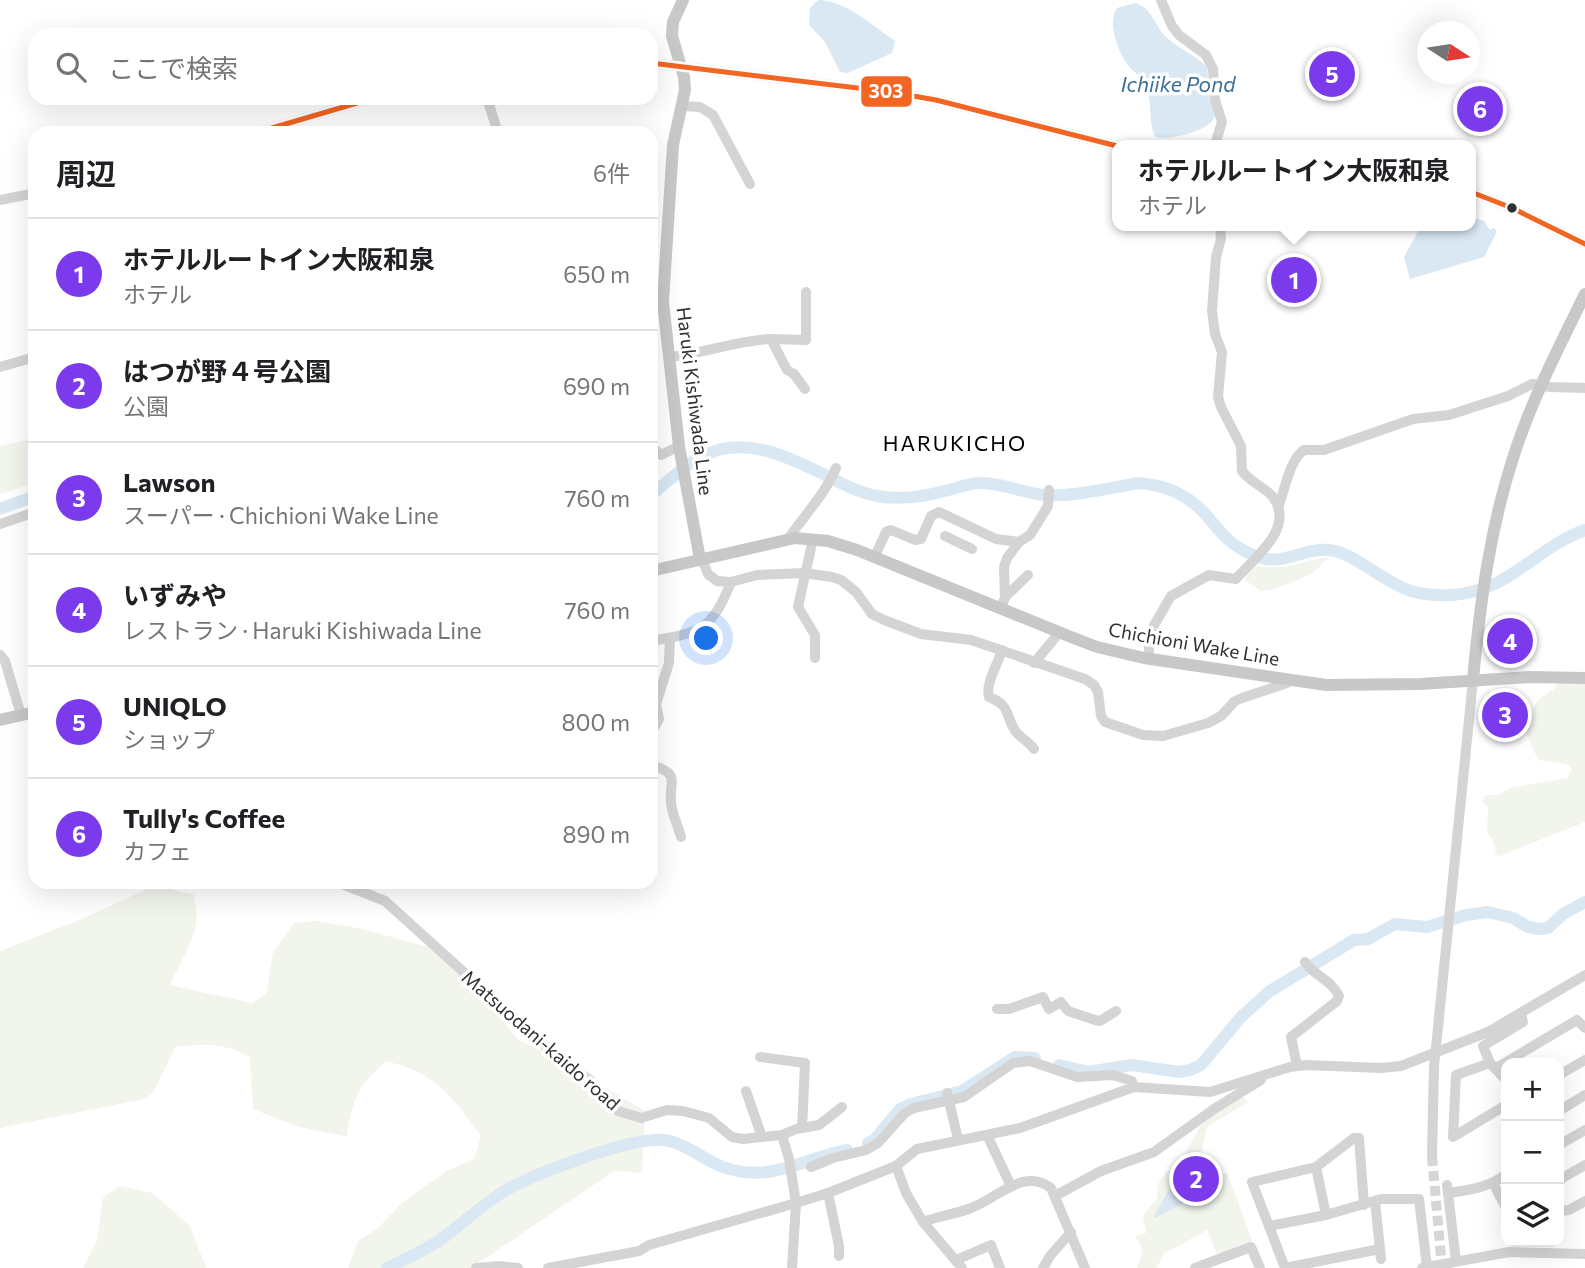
<!DOCTYPE html>
<html lang="ja">
<meta charset="utf-8">
<style>
:root{--surface:#fff;--page:#f2f2f2;--text:#202124;--muted:#757577;--line:#e0e0e0;--accent:#7c3aed}
body{margin:0;font-family:Commissioner,"Noto Sans JP",sans-serif;background:var(--page);color:var(--text)}
.controls{position:absolute;right:21px;bottom:21px;display:grid;overflow:hidden;border-radius:14px;box-shadow:0 7px 28px #0002}
.controls button{width:63px;height:63px;display:grid;place-items:center;padding:0;border:0;border-bottom:2px solid var(--line);background:var(--surface);color:var(--text);font:35px sans-serif}
.compass{position:absolute;left:1417px;top:21px;width:63px;height:63px;border-radius:50%;background:var(--surface);box-shadow:0 7px 28px #0002;rotate:102deg}
.you{position:absolute;left:707px;top:639px;width:24px;height:24px;margin:-18px;border:5px solid #fff;border-radius:50%;background:#1a73e8;box-shadow:0 0 0 10px #1a73e833}
.badge{display:grid;place-items:center;width:46px;height:46px;border-radius:50%;background:var(--accent);color:#fff;font-size:23px;font-weight:700}
.pin{position:absolute;translate:-50% -50%;border:4px solid #fff;box-shadow:0 2px 7px #0006}
.popup{position:absolute;left:1112px;top:140px;width:364px;height:91px;box-sizing:border-box;display:grid;place-content:center;border-radius:14px;background:var(--surface);filter:drop-shadow(0 2px 5px #0005);font-size:23px;white-space:nowrap;color:var(--muted)}
.popup b{font-size:26px;color:var(--text)}
.popup::after{content:'';position:absolute;left:50%;top:100%;margin-left:-14px;border:14px solid transparent;border-top-color:var(--surface)}
.list{margin:0;padding:0;list-style:none}
h2{display:flex;justify-content:space-between;align-items:center;height:91px;margin:0;padding:0 28px;font-size:30px}
h2 small{font-size:23px;font-weight:400;color:var(--muted)}
.list li{display:grid;grid-template-columns:46px 1fr auto;gap:21px;align-items:center;box-sizing:border-box;height:112px;padding:0 28px;border-top:2px solid var(--line)}
.list b{display:block;font-size:26px;white-space:nowrap}
.list p{margin:0;font-size:23px;white-space:nowrap;color:var(--muted)}
.list em{font-size:23px;font-style:normal;color:var(--muted)}
.icon{flex:none;width:38px;height:38px;fill:none;stroke:currentColor;stroke-width:2;stroke-linecap:round;stroke-linejoin:round}
.map{position:relative;flex:none;width:1585px;height:1268px;overflow:hidden}
.search{position:absolute;background:var(--surface);box-shadow:0 7px 28px #0002;left:28px;top:28px;width:630px;height:77px;display:flex;align-items:center;gap:18px;box-sizing:border-box;padding:0 24px;border-radius:21px;color:var(--muted);font-size:26px}
.panel{position:absolute;background:var(--surface);box-shadow:0 7px 28px #0002;left:28px;top:126px;width:630px;height:763px;border-radius:21px}
.map>svg:first-child{display:block}
.green{fill:#f1f5ec}
.water{fill:#d9e8f3}
.lines{fill:none;stroke-linecap:round;stroke-linejoin:round}
.river{stroke:#d9e8f3;stroke-width:12}
.minor-tunnel{stroke:#d6d6d6;stroke-width:10;stroke-dasharray:10 5;stroke-linecap:butt}
.minor{stroke:#d4d4d4;stroke-width:10}
.major{stroke:#c8c8c8;stroke-width:12}
.bus-1-casing{stroke:#fff;stroke-width:10}
.bus-1{stroke:#f26522;stroke-width:5}
.bus-dot{fill:#303030;stroke:#fff;stroke-width:2.5}
.labels{text-anchor:middle;stroke-width:7;stroke-linejoin:round;paint-order:stroke}
.street-label{font-size:19px;fill:#303030;stroke:#fff}
.water-label{font-size:21px;font-style:italic;fill:#3a6f96;stroke:#fff}
.neighbourhood-label{font-size:21px;letter-spacing:2px;fill:#000;stroke:#fff}
.line-badge{stroke:#fff;stroke-width:2.5}
.badge-label{font-size:19px;text-anchor:middle;font-weight:bold;fill:#fff}
</style>
<div class="map">
<svg width="1585" height="1268" viewBox="0 0 1585 1268">
<rect width="100%" height="100%" fill="#fff"/>
<!-- green -->
<g class="green">
<polygon points="35,438 35,483 0,494 0,446"/>
<path d="M1329 557 1312 574 1275 589 1261 591 1245 580 1246 575 1255 566C1289 571 1299 561 1329 557Z"/>
<polygon points="1557,683 1585,684 1585,822 1497,857 1493,840 1487,832 1488,808 1483,802 1485,795 1498,795 1510,788 1568,778 1572,769 1567,764 1538,760 1526,732 1530,715 1538,700 1554,689"/>
<path d="M154 886 193 894C206 928 182 956 170 985L252 1003 266 994 273 953 294 923 317 921 362 929 435 949 474 984 518 1040 546 1053 645 1111 642 1173 614 1171 471 1268H348L358 1241 377 1229 403 1202 447 1171 474 1159 481 1136C463 1111 446 1086 418 1072 408 1067 396 1064 386 1061 357 1086 352 1100 347 1137L296 1126 253 1109 250 1057C227 1043 202 1043 175 1047L153 1093 144 1099 0 1128V951L82 919Z"/>
<path d="M1241 1095 1248 1102 1207 1127 1197 1173H1227L1252 1240 1250 1244 1218 1257 1207 1230 1165 1253 1156 1268H1137C1141 1258 1146 1245 1134 1237L1146 1233 1143 1216 1157 1199 1158 1184 1166 1173 1178 1166 1201 1125 1210 1115Z"/>
<polygon points="120,1186 152,1193 190,1226 206,1268 83,1268 97,1241 103,1198"/>
</g>
<!-- water -->
<g class="water">
<path d="M818 0C845 0 873 26 895 41L892 53 848 73 840 72 825 42 809 25 810 8Z"/>
<path d="M1135 3C1151 7 1155 25 1165 36 1177 48 1195 55 1207 67 1209 78 1207 89 1210 100 1212 105 1216 110 1215 116 1211 131 1169 141 1155 137 1148 121 1153 101 1145 84 1141 76 1132 71 1127 64 1118 50 1107 23 1117 8Z"/>
<polygon points="1471,217 1484,221 1490,230 1494,228 1497,232 1484,257 1410,279 1404,257 1421,226 1471,226"/>
<polygon points="1185,1178 1192,1179 1197,1196 1155,1218 1154,1216 1174,1181"/>
</g>
<g class="lines">
<!-- river -->
<g class="river">
<path d="M651 495C669 481 686 463 707 454 745 436 789 457 823 474 840 482 858 493 877 496 900 500 923 497 945 491 958 488 968 483 981 483 1003 483 1023 493 1044 495 1075 497 1108 488 1139 483 1167 485 1190 496 1208 517 1219 530 1228 542 1243 550 1282 573 1297 547 1330 550 1355 553 1384 583 1411 591 1425 595 1438 596 1453 595 1512 590 1533 549 1585 530"/>
<polyline points="0,509 35,496"/>
<polyline points="1059,1065 1088,1072 1132,1065 1179,1072 1190,1070 1201,1065 1241,1017 1270,991 1354,940 1368,939 1395,924 1427,927 1466,915 1488,912 1513,918 1528,927 1539,929 1548,928 1563,914 1585,902"/>
<polyline points="868,1143 874,1140 900,1109 911,1104 962,1091 1015,1057 1035,1058"/>
<path d="M387 1268C405 1259 426 1250 443 1238 463 1223 482 1205 503 1192 532 1174 620 1142 654 1140 681 1138 699 1158 723 1167 770 1184 804 1158 847 1150"/>
</g>
<!-- minor-tunnel -->
<polyline class="minor-tunnel" points="1432,1156 1442,1268"/>
<!-- minor -->
<g class="minor">
<polyline points="1161,0 1172,26 1179,35 1206,55 1213,69 1215,100 1222,122 1215,145"/>
<polyline points="651,63 891,92 936,100 1117,146"/>
<polyline points="487,98 498,133"/>
<polyline points="681,106 700,107 713,115 750,184"/>
<polyline points="255,133 374,98"/>
<polyline points="1471,192 1512,208 1585,244"/>
<polyline points="0,200 35,193"/>
<polyline points="771,339 806,340 806,292"/>
<path d="M669 357C704 354 736 340 771 339L787 370 794 374 805 389"/>
<polyline points="0,367 35,357"/>
<polyline points="651,446 661,455 679,446"/>
<path d="M1278 507C1285 491 1289 460 1304 450H1324L1413 419 1449 415 1508 396 1532 384 1550 387 1585 388"/>
<polyline points="0,524 35,512"/>
<polyline points="945,536 972,549"/>
<path d="M788 539C804 516 825 494 836 468"/>
<polyline points="813,539 798,607 815,635 815,658"/>
<polyline points="874,558 886,532 891,530 915,540 921,539 931,516 939,512 996,539 1019,542"/>
<polyline points="702,559 708,574 717,581 731,582 757,575 804,573 832,577 841,580 856,592 872,614 884,620 921,634 971,640 1085,679 1094,685 1098,692 1101,716 1105,722 1143,735 1163,736 1208,723 1221,716 1235,701 1242,698 1287,683 1290,679"/>
<polyline points="1005,597 1028,575"/>
<polyline points="1001,609 1005,597 1004,567 1007,558 1019,542 1030,535 1048,506 1049,490"/>
<path d="M651 641C700 633 712 630 731 582"/>
<path d="M1002 650C998 664 985 684 989 697 1012 706 1005 717 1016 732 1022 739 1029 742 1034 749"/>
<polyline points="0,655 5,661 21,715"/>
<path d="M1149 659V634L1171 596 1209 575 1236 579C1254 558 1297 527 1272 496 1263 486 1250 482 1242 471L1241 446 1221 407 1218 397 1222 352 1215 334 1212 311 1216 257 1221 239 1220 226"/>
<polyline points="1034,663 1059,633"/>
<polyline points="651,733 659,719 656,704 669,663 670,638"/>
<path d="M651 765C681 774 669 779 671 803 672 814 678 826 681 837"/>
<polyline points="337,882 385,901 562,1061 590,1080 618,1111 641,1118 667,1110 683,1111 709,1118 732,1137 743,1139 782,1135 789,1159 796,1203 828,1193 896,1166 917,1149 1020,1128 1134,1087 1210,1092 1290,1067 1306,1065 1381,1068 1401,1066 1488,1032 1585,975"/>
<polyline points="997,1009 1009,1009 1043,997 1049,1009 1061,1002 1068,1011 1095,1020 1100,1021 1116,1011"/>
<polyline points="760,1057 805,1063 802,1128"/>
<polyline points="1490,1063 1456,1075 1453,1137 1506,1105"/>
<path d="M1297 1066 1291 1037 1337 1001 1339 996C1332 980 1314 976 1305 962"/>
<polyline points="1496,1068 1577,1020 1585,1028"/>
<polyline points="1559,1075 1585,1060"/>
<polyline points="1506,1080 1490,1063 1483,1046 1523,1022 1521,1013"/>
<polyline points="746,1091 762,1137"/>
<polyline points="947,1093 958,1139"/>
<polyline points="1559,1111 1585,1095"/>
<polyline points="782,1135 796,1129 819,1125 842,1107"/>
<polyline points="987,1135 1011,1186"/>
<polyline points="1559,1145 1585,1130"/>
<polyline points="1432,1156 1434,1067 1473,680"/>
<path d="M896 1166 906 1193 923 1222C939 1216 956 1214 971 1208 997 1199 1023 1167 1051 1188L1085 1268"/>
<polyline points="811,1167 833,1158 866,1150 878,1143 905,1113 914,1108 964,1097 1013,1063 1030,1061 1077,1077 1113,1075 1132,1081 1134,1087"/>
<polyline points="1316,1167 1326,1215"/>
<polyline points="1559,1180 1585,1165"/>
<polyline points="1493,1183 1506,1208"/>
<polyline points="1447,1185 1456,1261"/>
<polyline points="828,1193 839,1246 839,1256"/>
<path d="M1448 1193C1469 1190 1487 1188 1505 1175"/>
<polyline points="1055,1196 1101,1171 1154,1152 1214,1109 1261,1080"/>
<polyline points="1375,1201 1381,1259"/>
<polyline points="1559,1211 1569,1210 1585,1201"/>
<polyline points="923,1222 962,1268"/>
<polyline points="1269,1226 1326,1215 1381,1199 1419,1199 1427,1267"/>
<polyline points="956,1260 991,1245 1000,1268"/>
<polyline points="476,1268 499,1266 518,1268"/>
<polyline points="548,1268 639,1251 649,1245 796,1203 792,1268"/>
<polyline points="1043,1268 1050,1256 1071,1232"/>
<polyline points="1195,1268 1251,1247 1260,1268"/>
<polyline points="1285,1268 1252,1182 1316,1167 1354,1138 1359,1138 1364,1205"/>
<polyline points="1285,1268 1380,1249"/>
<polyline points="1422,1268 1509,1252 1585,1254"/>
</g>
<!-- major -->
<g class="major">
<polyline points="683,0 673,22 672,36 684,77 685,90 673,145 663,302 679,446 699,554 702,559"/>
<polyline points="651,571 795,538 828,541 857,550 1071,637 1097,647 1144,658 1326,685 1420,684 1530,677 1585,678"/>
<path d="M1473 680C1480 603 1490 528 1514 455 1532 399 1559 347 1585 294"/>
<polyline points="0,720 35,712"/>
</g>
<defs>
<g id="bus-1">
<polyline points="651,63 891,92 936,100 1117,146"/>
<polyline points="255,133 374,98"/>
<polyline points="1471,192 1512,208 1585,244"/>
</g>
</defs>
<!-- bus-1 casing -->
<use href="#bus-1" class="bus-1-casing"/>
<!-- bus-1 -->
<use href="#bus-1" class="bus-1"/>
</g>
<!-- markers -->
<circle class="bus-dot" cx="1512" cy="208" r="6"/>
<g class="labels">
<!-- street labels -->
<g class="street-label">
<text transform="translate(695 401) rotate(83)" y="7">Haruki Kishiwada Line</text>
<text transform="translate(1194 644) rotate(10)" y="7">Chichioni Wake Line</text>
<text transform="translate(541 1040) rotate(41)" y="7">Matsuodani-kaido road</text>
</g>
<!-- water labels -->
<g class="water-label">
<text x="1178" y="92">Ichiike Pond</text>
</g>
<!-- neighbourhood labels -->
<g class="neighbourhood-label">
<text x="955" y="451">HARUKICHO</text>
</g>
</g>
<rect class="line-badge" x="860" y="75" width="53" height="33" rx="7" fill="#f26522"/>
<g class="badge-label">
<text x="886" y="98">303</text>
</g>
</svg>
<div class="controls">
<button>+</button>
<button>−</button>
<button><svg class="icon" aria-label="layers" viewBox="0 0 24 24"><path d="M12 4l9 5-9 5-9-5zM3 14l9 5 9-5"/></svg></button>
</div>
<svg class="compass" viewBox="-18 -18 36 36"><path d="M0-13l5 13h-10z" fill="#e53935"/><path d="M0 13l5-13h-10z" fill="#757577"/></svg>
<div class="you"></div>
<div class="pin badge" style="left:1294px;top:280px">1</div>
<div class="popup"><b>ホテルルートイン大阪和泉</b>ホテル</div>
<div class="pin badge" style="left:1196px;top:1179px">2</div>
<div class="pin badge" style="left:1505px;top:715px">3</div>
<div class="pin badge" style="left:1510px;top:641px">4</div>
<div class="pin badge" style="left:1332px;top:74px">5</div>
<div class="pin badge" style="left:1480px;top:109px">6</div>
<div class="search"><svg class="icon" aria-label="search" viewBox="0 0 24 24"><circle cx="10" cy="10" r="6"/><path d="M15 15l6 6"/></svg>ここで検索</div>
<section class="panel">
<h2>周辺<small>6件</small></h2>
<ul class="list">
<li><span class="badge">1</span><div><b>ホテルルートイン大阪和泉</b><p>ホテル</p></div><em>650 m</em></li>
<li><span class="badge">2</span><div><b>はつが野４号公園</b><p>公園</p></div><em>690 m</em></li>
<li><span class="badge">3</span><div><b>Lawson</b><p>スーパー · Chichioni Wake Line</p></div><em>760 m</em></li>
<li><span class="badge">4</span><div><b>いずみや</b><p>レストラン · Haruki Kishiwada Line</p></div><em>760 m</em></li>
<li><span class="badge">5</span><div><b>UNIQLO</b><p>ショップ</p></div><em>800 m</em></li>
<li><span class="badge">6</span><div><b>Tully's Coffee</b><p>カフェ</p></div><em>890 m</em></li>
</ul>
</section>
</div>
